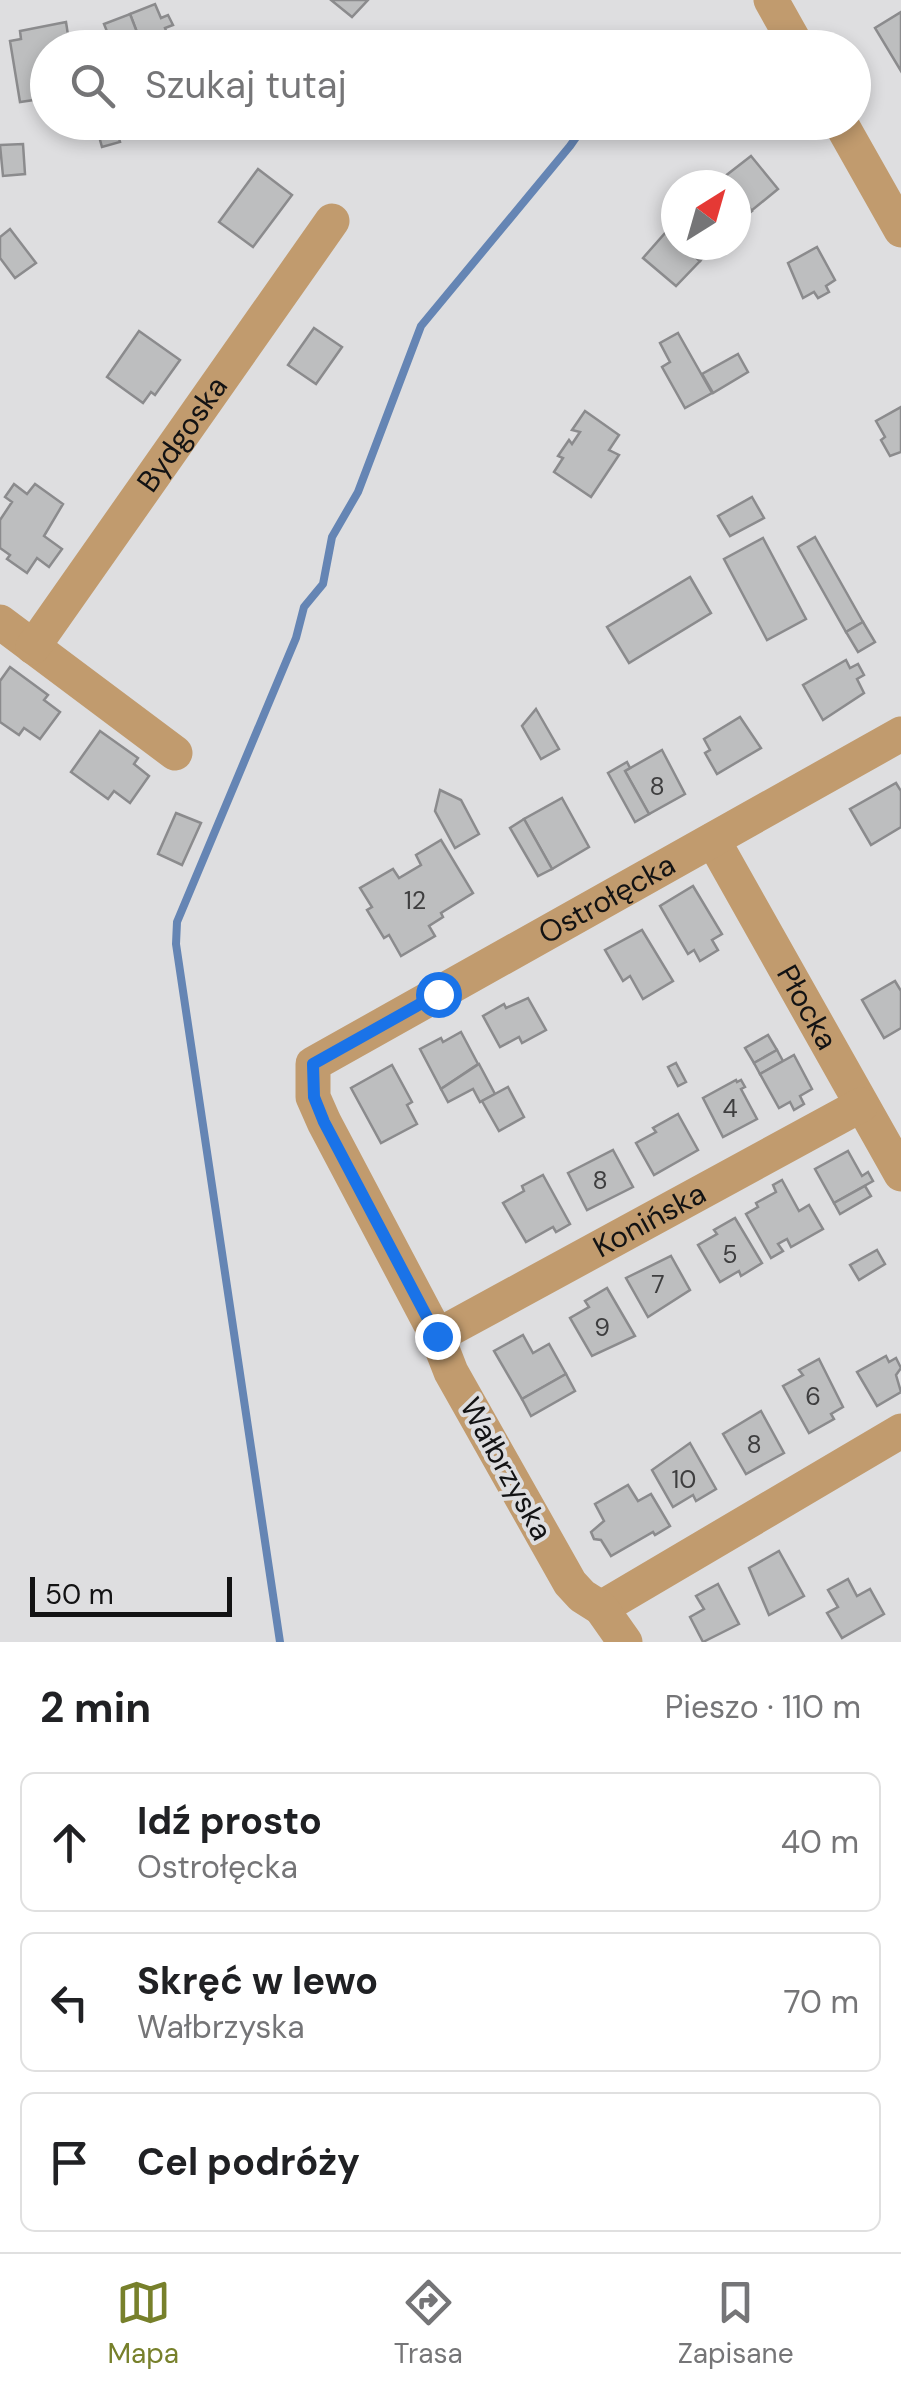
<!DOCTYPE html>
<html lang="pl">
<meta charset="utf-8">
<style>
:root{--surface:#fff;--page:#f2f2f2;--text:#202124;--muted:#757577;--line:#e0e0e0;--accent:#77802b}
body{margin:0;font-family:"DM Sans",sans-serif;background:var(--page);color:var(--text)}
.compass{position:absolute;left:661px;top:170px;width:90px;height:90px;border-radius:50%;background:var(--surface);box-shadow:0 5px 15px #0003;rotate:37deg}
.scale{position:absolute;left:30px;bottom:25px;width:202px;box-sizing:border-box;padding-left:10px;border:5px solid #131314;border-top:0;font-size:28px;line-height:35px;white-space:nowrap;color:#131314;-webkit-text-stroke:8px #dedee0;paint-order:stroke}
.stop{position:absolute;width:30px;height:30px;margin:-22px;border:8px solid #1a73e8;border-radius:50%;background:#fff}
.stop.end{background:#1a73e8;border-color:#fff;box-shadow:0 2px 10px #0008}
.list{margin:0;padding:0;list-style:none}
h2{display:flex;justify-content:space-between;align-items:center;height:130px;margin:0;padding:0 40px;font-size:42px}
h2 small{font-size:32px;font-weight:400;color:var(--muted)}
.list li{display:grid;grid-template-columns:65px 1fr auto;gap:30px;align-items:center;box-sizing:border-box;height:140px;margin:0 20px 20px;padding:0 20px;border:2px solid var(--line);border-radius:15px}
.list b{display:block;font-size:38px;white-space:nowrap}
.list p{margin:0;font-size:32px;white-space:nowrap;color:var(--muted)}
.list em{font-size:32px;font-style:normal;color:var(--muted)}
.icon{flex:none;width:55px;height:55px;fill:none;stroke:currentColor;stroke-width:2;stroke-linecap:round;stroke-linejoin:round}
.map{position:relative;flex:none;width:901px;height:1642px;overflow:hidden}
.search{position:absolute;background:var(--surface);box-shadow:0 5px 15px #0003;left:30px;right:30px;top:30px;height:110px;display:flex;align-items:center;gap:25px;box-sizing:border-box;padding:0 35px;border-radius:55px;color:var(--muted);font-size:38px}
.sheet{height:610px;background:var(--surface)}
nav{display:flex;justify-content:space-around;align-items:center;box-sizing:border-box;height:140px;border-top:2px solid var(--line);background:var(--surface);font-size:28px;color:var(--muted)}
nav a{display:grid;justify-items:center;gap:5px}
nav .on{color:var(--accent)}
.map>svg:first-child{display:block}
.lines{fill:none;stroke-linecap:round;stroke-linejoin:round}
.stream{stroke:#6585b4;stroke-width:8}
.building{fill:#bdbebf;stroke:#8b8b8d;stroke-width:2.5}
.minor{stroke:#c19b6e;stroke-width:35}
.route{stroke:#1a73e8;stroke-width:12}
.labels{text-anchor:middle;stroke-width:8;stroke-linejoin:round;paint-order:stroke}
.number-label{font-size:25px;fill:#3e3e3f}
.street-label{font-size:30px;fill:#131314;stroke:#dedee0}
</style>
<div class="map">
<svg width="901" height="1642" viewBox="0 0 901 1642">
<rect width="100%" height="100%" fill="#dedee0"/>
<g class="lines">
<!-- stream -->
<polyline class="stream" points="280,1642 176,944 177,922 296,638 304,607 323,584 332,537 358,492 421,326 570,146 577,136 578,122"/>
</g>
<!-- building -->
<g class="building">
<polygon points="331,0 368,0 352,17"/>
<polygon points="155,4 161,18 168,15 173,25 165,28 170,42 156,48 143,48 130,14"/>
<polygon points="901,12 901,71 875,28"/>
<polygon points="130,14 143,48 105,48 102,42 110,39 104,24"/>
<polygon points="66,22 70,48 48,48 48,98 20,102 10,41 21,39 20,31"/>
<polygon points="95,122 114,122 120,142 102,147"/>
<polygon points="23,144 25,174 3,176 0,145"/>
<polygon points="751,156 778,189 751,211 736,191 736,185 731,185 724,177"/>
<polygon points="258,169 292,195 253,247 219,222"/>
<polygon points="736,191 752,211 736,223"/>
<polygon points="10,229 36,263 15,278 0,258 0,237"/>
<polygon points="666,232 676,240 676,245 682,245 700,261 676,286 643,258"/>
<polygon points="682,245 714,245 700,261"/>
<polygon points="817,247 835,280 826,286 829,292 818,298 814,292 803,298 788,263"/>
<polygon points="314,328 342,347 316,384 288,365"/>
<polygon points="139,331 180,360 155,395 151,392 143,403 107,377"/>
<polygon points="678,333 712,393 685,408 662,367 670,362 660,343"/>
<polygon points="738,354 748,372 713,393 702,374"/>
<polygon points="901,407 901,452 890,456 881,440 885,437 876,421"/>
<polygon points="585,411 619,435 609,450 619,455 591,497 554,472 563,458 558,456 569,440 572,444 580,432 572,430"/>
<polygon points="14,484 27,494 35,484 63,504 44,536 62,549 49,567 37,558 27,573 7,559 10,555 0,548 0,520 12,502 5,497"/>
<polygon points="752,497 764,518 730,536 718,516"/>
<polygon points="815,537 863,622 846,632 798,547"/>
<polygon points="763,538 806,619 767,640 724,559"/>
<polygon points="690,577 711,613 629,663 607,627"/>
<polygon points="863,622 875,642 858,652 846,632"/>
<polygon points="846,660 850,668 858,664 864,675 857,679 864,693 823,720 803,685"/>
<polygon points="10,667 48,695 44,700 60,712 40,739 24,728 19,735 0,722 0,681"/>
<polygon points="536,709 559,749 541,759 522,726"/>
<polygon points="740,717 761,748 717,774 705,753 710,750 704,739"/>
<polygon points="100,731 138,758 134,764 149,776 130,803 114,791 108,799 71,772"/>
<polygon points="662,750 685,794 649,814 625,771"/>
<polygon points="627,762 630,768 625,771 649,814 635,822 608,773"/>
<polygon points="896,783 901,791 901,827 871,845 850,809"/>
<polygon points="440,790 461,800 479,834 455,848 435,811"/>
<polygon points="562,798 589,847 552,869 524,819"/>
<polygon points="176,813 201,823 182,865 158,854"/>
<polygon points="524,819 552,869 538,876 510,828"/>
<polygon points="441,840 473,893 441,913 443,917 429,926 435,936 401,956 389,935 384,938 367,910 372,907 360,888 393,869 399,878 421,865 416,855"/>
<polygon points="693,886 722,934 712,940 718,950 700,961 694,950 688,954 660,906"/>
<polygon points="642,930 673,981 643,999 630,976 623,981 605,950"/>
<polygon points="895,981 901,991 901,1028 884,1038 862,1000"/>
<polygon points="528,998 546,1030 522,1043 519,1037 500,1047 483,1016 504,1004 506,1008"/>
<polygon points="461,1032 478,1064 441,1089 420,1049 441,1038 443,1042"/>
<polygon points="768,1035 777,1050 754,1063 745,1048"/>
<polygon points="777,1050 783,1061 760,1074 754,1063"/>
<polygon points="794,1055 812,1089 800,1096 804,1104 794,1110 790,1102 779,1108 760,1074"/>
<polygon points="676,1063 686,1082 678,1086 668,1067"/>
<polygon points="479,1064 495,1094 480,1102 473,1089 448,1102 441,1089"/>
<polygon points="392,1065 412,1102 407,1105 417,1124 381,1143 351,1088"/>
<polygon points="736,1080 737,1082 741,1080 745,1087 741,1089 757,1119 723,1137 703,1098"/>
<polygon points="508,1087 524,1117 499,1131 482,1101"/>
<polygon points="678,1114 698,1150 654,1175 636,1143 656,1132 653,1128"/>
<polygon points="613,1150 633,1187 587,1210 568,1173"/>
<polygon points="848,1151 862,1176 868,1172 873,1181 834,1203 815,1169"/>
<polygon points="543,1175 570,1224 556,1232 553,1227 526,1242 503,1203 524,1191 522,1186"/>
<polygon points="782,1180 799,1211 809,1205 823,1229 791,1247 787,1239 778,1244 783,1251 771,1258 746,1214 758,1207 756,1203 776,1192 773,1185"/>
<polygon points="865,1186 871,1196 840,1214 834,1203"/>
<polygon points="735,1218 762,1263 741,1276 739,1271 720,1282 698,1245 717,1234 714,1230"/>
<polygon points="877,1250 885,1264 859,1280 850,1265"/>
<polygon points="671,1256 690,1290 648,1317 626,1278"/>
<polygon points="607,1288 635,1336 592,1356 570,1318 589,1307 585,1301"/>
<polygon points="523,1335 533,1353 549,1344 566,1374 522,1399 494,1351"/>
<polygon points="886,1356 889,1362 896,1358 901,1368 896,1375 901,1392 877,1406 857,1372"/>
<polygon points="819,1359 843,1407 831,1414 834,1419 809,1433 783,1386 803,1375 799,1370"/>
<polygon points="566,1374 575,1391 531,1416 522,1399"/>
<polygon points="761,1411 784,1453 746,1474 723,1434"/>
<polygon points="690,1443 716,1489 696,1501 693,1495 673,1507 652,1470"/>
<polygon points="628,1485 638,1501 651,1494 670,1526 655,1535 653,1532 611,1556 601,1540 594,1539 591,1532 604,1521 595,1504"/>
<polygon points="779,1551 804,1596 769,1615 749,1568"/>
<polygon points="848,1579 857,1596 870,1589 884,1614 842,1638 827,1613 838,1607 828,1590"/>
<polygon points="718,1584 739,1624 703,1642 690,1617 704,1609 696,1596"/>
</g>
<g class="lines">
<!-- minor -->
<g class="minor">
<polyline points="771,0 798,48"/>
<polyline points="840,122 901,230"/>
<polyline points="0,622 175,753"/>
<path id="s1" d="M33 647 332 221"/>
<path id="s2" d="M713 840 901 1174"/>
<path id="s3" d="M437 1336 861 1105"/>
<polyline points="601,1608 901,1431"/>
<path id="s4" d="M625 1642 601 1608 582 1596 570 1583 451 1372 437 1336 324 1122 313 1097V1064L901 734"/>
</g>
</g>
<g class="lines">
<!-- route -->
<polyline class="route" points="437,1336 324,1122 314,1097 313,1064 438,994"/>
</g>
<g class="labels">
<!-- number labels -->
<g class="number-label">
<text x="657" y="795">8</text>
<text x="415" y="909">12</text>
<text x="730" y="1117">4</text>
<text x="600" y="1189">8</text>
<text x="730" y="1263">5</text>
<text x="658" y="1293">7</text>
<text x="602" y="1336">9</text>
<text x="813" y="1405">6</text>
<text x="754" y="1453">8</text>
<text x="684" y="1488">10</text>
</g>
<!-- street labels -->
<g class="street-label">
<text dy="10" stroke="none"><textPath href="#s1" startOffset="260">Bydgoska</textPath></text>
<text dy="10" stroke="none"><textPath href="#s4" startOffset="1002">Ostrołęcka</textPath></text>
<text dy="10" stroke="none"><textPath href="#s2" startOffset="192">Płocka</textPath></text>
<text dy="10" stroke="none"><textPath href="#s3" startOffset="242">Konińska</textPath></text>
<text transform="translate(506 1469) rotate(61)" y="10">Wałbrzyska</text>
</g>
</g>
</svg>
<svg class="compass" viewBox="-18 -18 36 36"><path d="M0-13l5 13h-10z" fill="#e53935"/><path d="M0 13l5-13h-10z" fill="#757577"/></svg>
<div class="scale">50 m</div>
<div class="stop" style="left:438px;top:994px"></div>
<div class="stop end" style="left:437px;top:1336px"></div>
<div class="search"><svg class="icon" aria-label="search" viewBox="0 0 24 24"><circle cx="10" cy="10" r="6"/><path d="M15 15l6 6"/></svg>Szukaj tutaj</div>
</div>
<section class="sheet">
<h2>2 min<small>Pieszo · 110 m</small></h2>
<ul class="list">
<li><svg class="icon" aria-label="ahead" viewBox="0 0 24 24"><path d="M12 20V5M6 11l6-6 6 6"/></svg><div><b>Idź prosto</b><p>Ostrołęcka</p></div><em>40 m</em></li>
<li><svg class="icon" aria-label="left" viewBox="0 0 24 24"><path d="M17 20v-9H6M10 6l-5 5 5 5"/></svg><div><b>Skręć w lewo</b><p>Wałbrzyska</p></div><em>70 m</em></li>
<li><svg class="icon" aria-label="arrive" viewBox="0 0 24 24"><path d="M6 21V4h12l-3 4 3 4H6"/></svg><div><b>Cel podróży</b></div></li>
</ul>
</section>
<nav>
<a class="on"><svg class="icon" aria-label="map" viewBox="0 0 24 24"><path d="M3 6l6-2 6 2 6-2v14l-6 2-6-2-6 2zM9 4v14M15 6v14"/></svg>Mapa</a>
<a><svg class="icon" aria-label="directions" viewBox="0 0 24 24"><path d="M12 3l9 9-9 9-9-9zM9 14v-3h6M13 9l2 2-2 2"/></svg>Trasa</a>
<a><svg class="icon" aria-label="saved" viewBox="0 0 24 24"><path d="M7 4h10v16l-5-4-5 4z"/></svg>Zapisane</a>
</nav>
